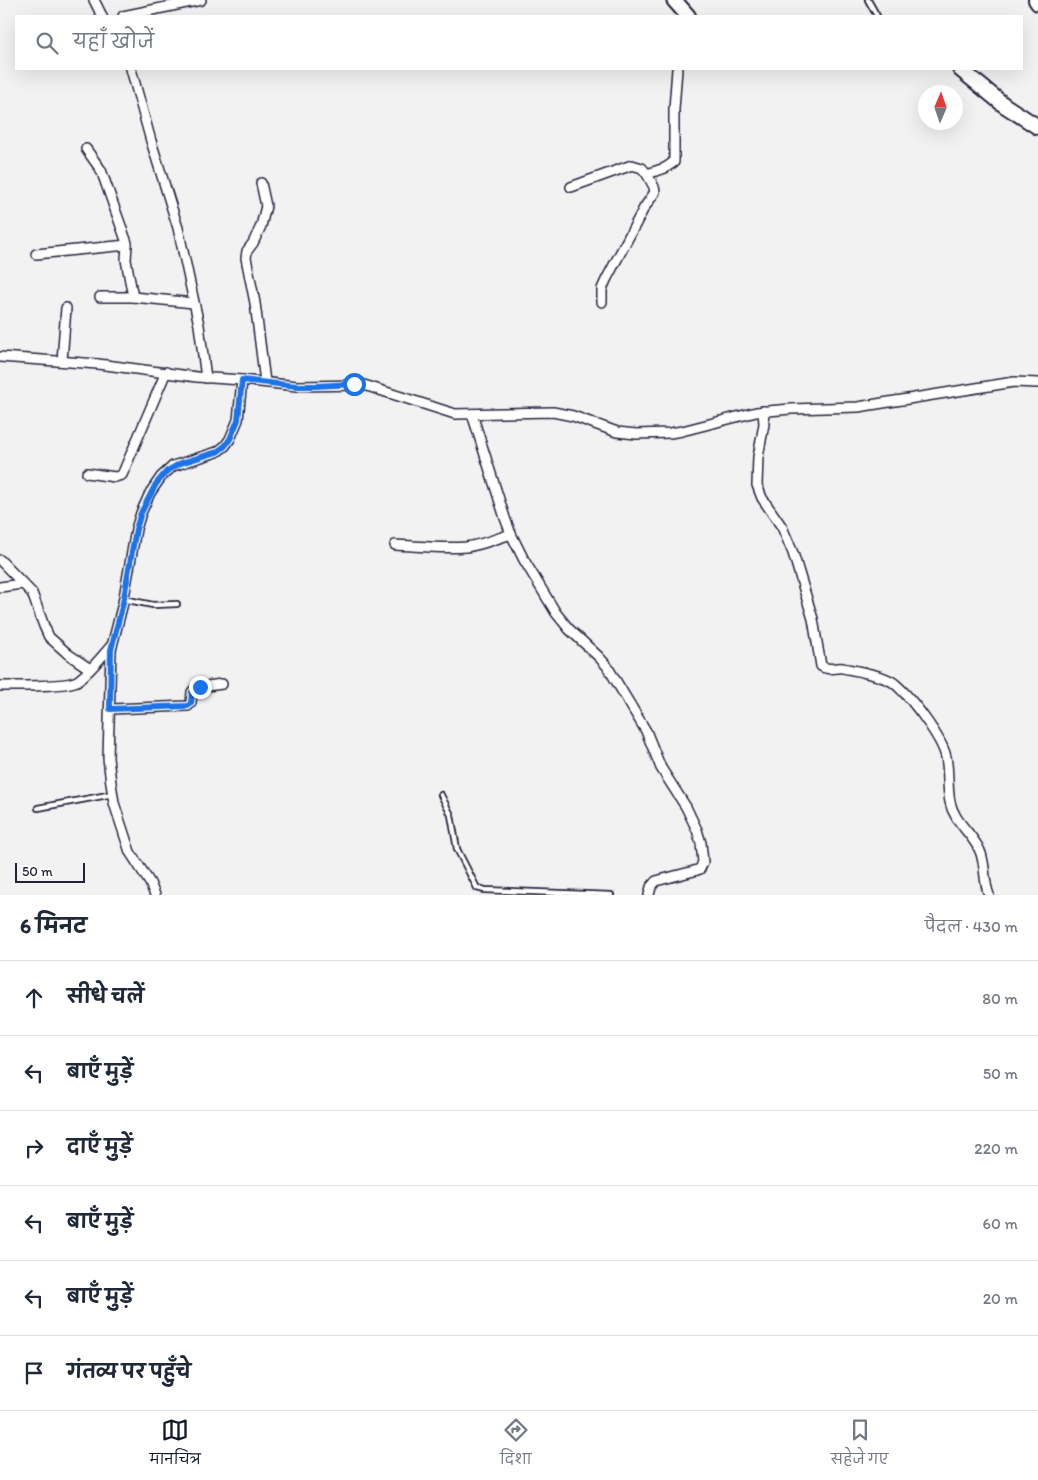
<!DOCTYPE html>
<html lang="hi">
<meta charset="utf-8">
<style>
:root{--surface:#fff;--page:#f2f2f3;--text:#1f2937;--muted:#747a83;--line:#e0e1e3;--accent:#111827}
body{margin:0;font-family:Itim,"Playpen Sans Deva",sans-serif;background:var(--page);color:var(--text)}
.compass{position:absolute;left:918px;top:85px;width:45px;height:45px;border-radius:50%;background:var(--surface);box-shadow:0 5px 20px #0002;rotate:2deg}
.scale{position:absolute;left:15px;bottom:12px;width:70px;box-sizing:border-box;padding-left:5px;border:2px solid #22223b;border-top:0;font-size:14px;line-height:18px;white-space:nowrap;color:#22223b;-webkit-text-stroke:4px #fff;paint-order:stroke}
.stop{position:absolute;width:15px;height:15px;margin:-11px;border:4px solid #1a73e8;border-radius:50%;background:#fff}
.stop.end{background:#1a73e8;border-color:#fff;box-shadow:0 1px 5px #0008}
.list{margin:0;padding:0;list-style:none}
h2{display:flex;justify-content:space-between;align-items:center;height:65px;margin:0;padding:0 20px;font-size:21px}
h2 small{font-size:16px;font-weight:400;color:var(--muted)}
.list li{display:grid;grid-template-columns:32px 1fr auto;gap:15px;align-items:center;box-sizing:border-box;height:75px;padding:0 20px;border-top:1px solid var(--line)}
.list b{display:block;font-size:19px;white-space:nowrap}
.list em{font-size:16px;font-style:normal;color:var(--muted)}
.icon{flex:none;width:28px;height:28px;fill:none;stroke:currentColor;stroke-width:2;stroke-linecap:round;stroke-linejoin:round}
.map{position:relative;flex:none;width:1038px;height:895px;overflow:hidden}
.search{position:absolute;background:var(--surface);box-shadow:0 5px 20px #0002;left:15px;right:15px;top:15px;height:55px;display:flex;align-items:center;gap:12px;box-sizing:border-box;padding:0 18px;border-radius:0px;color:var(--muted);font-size:19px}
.sheet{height:515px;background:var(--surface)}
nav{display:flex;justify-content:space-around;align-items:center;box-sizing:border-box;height:70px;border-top:1px solid var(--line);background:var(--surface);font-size:14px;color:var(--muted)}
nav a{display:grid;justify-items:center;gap:2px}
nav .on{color:var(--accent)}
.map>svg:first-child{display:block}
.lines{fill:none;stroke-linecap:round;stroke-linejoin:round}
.lane-casing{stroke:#22223b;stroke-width:8}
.street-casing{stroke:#22223b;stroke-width:12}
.secondary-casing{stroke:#22223b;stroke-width:18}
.lane{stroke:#fff;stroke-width:4.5}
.street{stroke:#fff;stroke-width:9}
.secondary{stroke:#fff;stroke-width:14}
.route{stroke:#1a73e8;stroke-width:6}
</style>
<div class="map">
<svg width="1038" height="895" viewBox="0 0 1038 895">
<rect width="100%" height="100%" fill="#f2f2f3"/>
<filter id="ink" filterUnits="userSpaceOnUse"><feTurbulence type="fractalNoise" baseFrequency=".02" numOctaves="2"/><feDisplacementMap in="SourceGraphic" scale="10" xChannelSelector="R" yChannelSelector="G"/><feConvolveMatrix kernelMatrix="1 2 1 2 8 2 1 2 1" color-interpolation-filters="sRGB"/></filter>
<g filter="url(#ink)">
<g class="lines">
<defs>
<g id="lane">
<polyline points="868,0 877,16"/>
<polyline points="123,599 153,605 177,604"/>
<polyline points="441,795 451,815 457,849 477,888 485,890 611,895"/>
<polyline points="38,808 113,794"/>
</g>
<g id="street">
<polyline points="94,0 102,16"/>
<polyline points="123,16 201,0"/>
<polyline points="131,69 151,141 178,228 199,325 206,378"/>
<polyline points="86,149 101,170 127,243 126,260 133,297"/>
<polyline points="647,174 665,168 674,162 674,109 677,69"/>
<polyline points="261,183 266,206 261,226 253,243 247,251 246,258 255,303 265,382"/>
<polyline points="571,187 632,165 642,168 647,174 654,187 655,192 644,208 606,280 602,289 602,302"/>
<polyline points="36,254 127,245"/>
<polyline points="100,297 133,297 194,303"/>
<polyline points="0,357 98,364 197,377 242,380"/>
<polyline points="62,361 66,308"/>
<path d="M763 411 764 424 758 457 757 485 762 498 782 527 793 553 813 619 821 666C828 671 835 667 843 668 857 671 883 675 894 683 910 696 942 738 946 757 949 772 947 788 950 802 954 822 972 833 980 851 986 865 983 880 989 895"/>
<polyline points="472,414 505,518 511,534 524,560 556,613 569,629 599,657 607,666 646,731 661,768 686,807 697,830 701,843 703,862 700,869 694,871 656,881 651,887 649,895"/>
<polyline points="87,473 115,477 122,475 166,372"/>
<path d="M395 545C419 546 442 549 466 547 481 545 496 539 511 534"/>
<polyline points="0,560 32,593 44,626 49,637 68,654 90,669"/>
<polyline points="0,587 22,584"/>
<path d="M0 686C15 686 66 687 77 681 89 673 102 656 112 645"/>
<polyline points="111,709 188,706 191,703 192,692 196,688 200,687 222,684"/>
<polyline points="155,895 150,883 130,852 114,803 111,783 108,758 111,650 123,603 136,529 141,513 150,493 161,477 173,466 217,452 225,446 230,439 238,420 242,380 297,386 364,385 455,414 553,412 573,416 617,432 636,434 670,433 682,431 756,412 791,409 858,407 1014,382 1038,383"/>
</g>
<g id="secondary">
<polyline points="674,0 688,16"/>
<polyline points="1036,0 1038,3"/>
<polyline points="960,69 1004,105 1038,127"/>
</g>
</defs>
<!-- lane casing -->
<use href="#lane" class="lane-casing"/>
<!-- street casing -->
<use href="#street" class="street-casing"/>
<!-- secondary casing -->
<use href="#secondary" class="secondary-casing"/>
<!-- lane -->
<use href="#lane" class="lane"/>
<!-- street -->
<use href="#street" class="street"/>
<!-- secondary -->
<use href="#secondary" class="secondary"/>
</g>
</g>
<g class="lines" filter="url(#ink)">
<!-- route -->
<polyline class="route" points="200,687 192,692 191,703 188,706 110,709 111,650 123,603 136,529 141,513 156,484 167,471 181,463 217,452 225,446 230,439 238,420 242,380 297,386 316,386 354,384"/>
</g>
</svg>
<svg class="compass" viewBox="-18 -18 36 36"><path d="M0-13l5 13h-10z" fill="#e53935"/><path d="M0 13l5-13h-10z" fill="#747a83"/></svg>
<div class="scale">50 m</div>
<div class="stop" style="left:354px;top:384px"></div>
<div class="stop end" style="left:200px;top:687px"></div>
<div class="search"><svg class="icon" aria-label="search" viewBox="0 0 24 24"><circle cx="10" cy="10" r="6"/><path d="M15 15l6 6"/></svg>यहाँ खोजें</div>
</div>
<section class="sheet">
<h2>6 मिनट<small>पैदल · 430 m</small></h2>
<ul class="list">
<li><svg class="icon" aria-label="ahead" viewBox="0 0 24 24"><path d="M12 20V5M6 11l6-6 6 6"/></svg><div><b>सीधे चलें</b></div><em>80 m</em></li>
<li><svg class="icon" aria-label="left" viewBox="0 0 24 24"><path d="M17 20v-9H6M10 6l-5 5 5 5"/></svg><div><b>बाएँ मुड़ें</b></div><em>50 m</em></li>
<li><svg class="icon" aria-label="right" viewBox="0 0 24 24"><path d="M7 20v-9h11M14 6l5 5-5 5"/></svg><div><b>दाएँ मुड़ें</b></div><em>220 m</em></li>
<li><svg class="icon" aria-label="left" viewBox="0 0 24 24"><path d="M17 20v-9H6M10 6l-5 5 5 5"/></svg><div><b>बाएँ मुड़ें</b></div><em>60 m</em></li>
<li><svg class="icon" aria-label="left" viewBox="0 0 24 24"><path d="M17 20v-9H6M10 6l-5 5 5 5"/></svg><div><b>बाएँ मुड़ें</b></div><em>20 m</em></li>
<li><svg class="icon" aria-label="arrive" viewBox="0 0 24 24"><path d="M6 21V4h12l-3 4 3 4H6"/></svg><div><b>गंतव्य पर पहुँचे</b></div></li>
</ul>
</section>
<nav>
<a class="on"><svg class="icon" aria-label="map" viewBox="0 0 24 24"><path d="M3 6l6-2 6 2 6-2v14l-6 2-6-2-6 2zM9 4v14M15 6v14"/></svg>मानचित्र</a>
<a><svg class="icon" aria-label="directions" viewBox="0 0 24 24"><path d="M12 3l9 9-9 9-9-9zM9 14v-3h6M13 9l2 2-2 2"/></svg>दिशा</a>
<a><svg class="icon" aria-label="saved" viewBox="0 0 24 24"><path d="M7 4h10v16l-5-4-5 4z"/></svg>सहेजे गए</a>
</nav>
